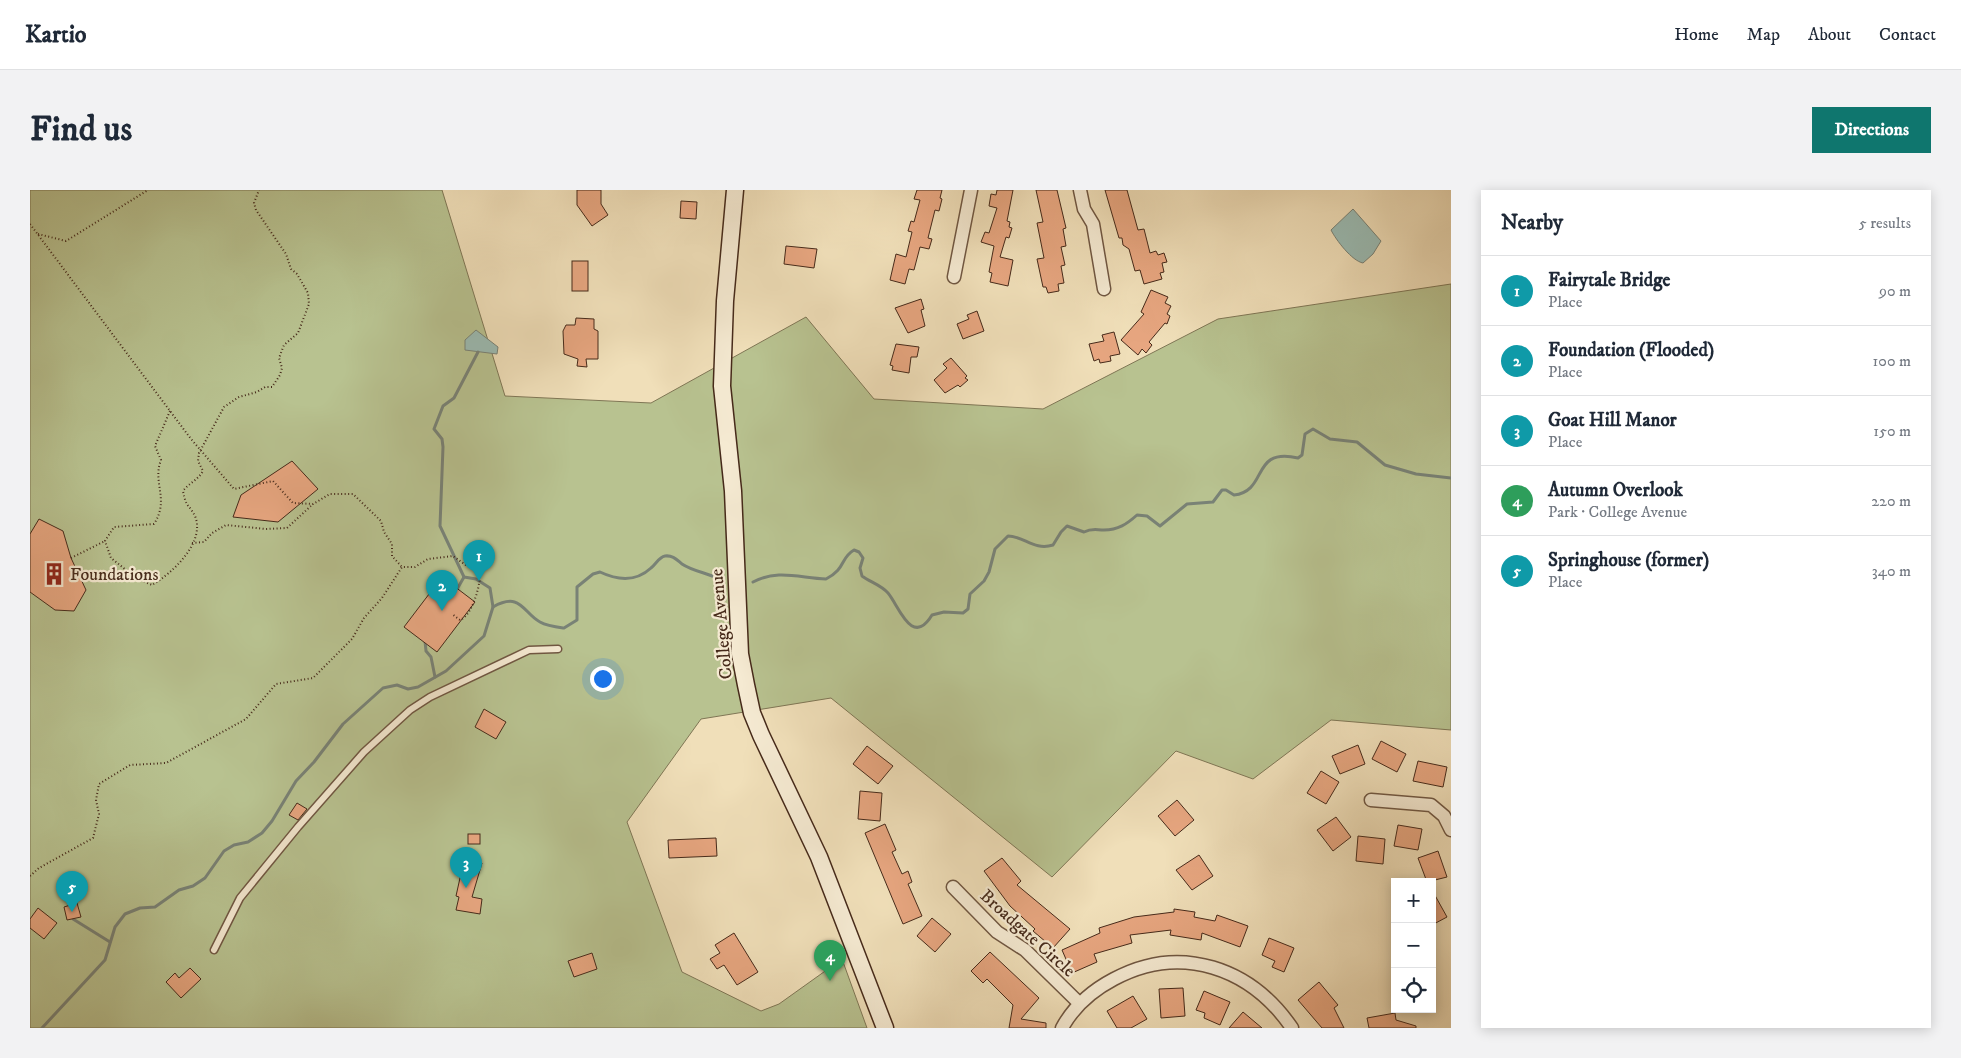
<!DOCTYPE html>
<meta charset="utf-8">
<style>
:root{--surface:#fff;--page:#f2f2f3;--text:#1f2937;--muted:#747a83;--line:#e0e1e3;--accent:#0f766e}
body{margin:0;font-family:"IM FELL DW Pica",serif;background:var(--page);color:var(--text)}
.controls{position:absolute;right:15px;bottom:15px;display:grid;overflow:hidden;border-radius:0px;box-shadow:0 2px 12px #0003}
.controls button{width:45px;height:45px;display:grid;place-items:center;padding:0;border:0;border-bottom:1px solid var(--line);background:var(--surface);color:var(--text);font:25px sans-serif}
.you{position:absolute;left:572px;top:488px;width:18px;height:18px;margin:-12px;border:4px solid #fff;border-radius:50%;background:#1a73e8;box-shadow:0 0 0 8px #1a73e833}
.badge{display:grid;place-items:center;width:32px;height:32px;border-radius:50%;background:var(--accent);color:#fff;font-size:16px;font-weight:700}
.pin{position:absolute;translate:-50% -41px;filter:drop-shadow(0 1px 2px #0008)}
.pin::after{content:'';position:absolute;top:26px;width:18px;height:15px;background:inherit;clip-path:polygon(0 0,100% 0,50% 100%)}
.list{margin:0;padding:0;list-style:none}
h2{display:flex;justify-content:space-between;align-items:center;height:65px;margin:0;padding:0 20px;font-size:21px}
h2 small{font-size:16px;font-weight:400;color:var(--muted)}
.list li{display:grid;grid-template-columns:32px 1fr auto;gap:15px;align-items:center;box-sizing:border-box;height:70px;padding:0 20px;border-top:1px solid var(--line)}
.list b{display:block;font-size:19px;white-space:nowrap}
.list p{margin:0;font-size:16px;white-space:nowrap;color:var(--muted)}
.list em{font-size:16px;font-style:normal;color:var(--muted)}
.icon{flex:none;width:28px;height:28px;fill:none;stroke:currentColor;stroke-width:2;stroke-linecap:round;stroke-linejoin:round}
.map{position:relative;flex:none;width:1421px;height:838px;overflow:hidden;border-radius:0px}
header{display:flex;align-items:center;gap:30px;box-sizing:border-box;height:70px;padding:0 25px;background:var(--surface);border-bottom:1px solid var(--line)}
header strong{font-size:24px}
nav{display:flex;gap:28px;margin-inline-start:auto;font-size:18px}
.intro{display:flex;align-items:center;justify-content:space-between;box-sizing:border-box;height:120px;padding:0 30px}
h1{margin:0;font-size:35px}
.button{padding:12px 22px;border-radius:0px;background:var(--accent);color:#fff;font-size:18px;font-weight:700}
main{display:flex;gap:30px;padding:0 30px}
aside{flex:1;background:var(--surface);border-radius:0px;box-shadow:0 2px 12px #0003}
.map>svg:first-child{display:block}
.green{fill:#b8c290;stroke:#7f7655}
.water{fill:#9bbcb4;stroke:#798276}
.lines{fill:none;stroke-linecap:round;stroke-linejoin:round}
.stream{stroke:#798276;stroke-width:3}
.building{fill:#e7a680;stroke:#462a1a}
.lane-casing{stroke:#705742;stroke-width:9}
.street-casing{stroke:#705742;stroke-width:15}
.secondary-casing{stroke:#462a1a;stroke-width:19}
.path{stroke:#462a1a;stroke-width:2;stroke-dasharray:1 2.5;stroke-linecap:butt}
.lane{stroke:#f5ead2;stroke-width:6}
.street{stroke:#f5ead2;stroke-width:12}
.secondary{stroke:#f5ead2;stroke-width:16}
.labels{text-anchor:middle;stroke-width:4.5;stroke-linejoin:round;paint-order:stroke}
.poi-label{font-size:18px;fill:#462a1a;stroke:#f5ead2;text-anchor:start}
.street-label{font-size:18px;fill:#462a1a;stroke:#f5ead2}
</style>
<header>
<strong>Kartio</strong>
<nav><a>Home</a><a>Map</a><a>About</a><a>Contact</a></nav>
</header>
<div class="intro"><h1>Find us</h1><a class="button">Directions</a></div>
<main>
<div class="map">
<svg width="1421" height="838" viewBox="0 0 1421 838">
<rect width="100%" height="100%" fill="#f0dfb9"/>
<filter id="stains"><feTurbulence type="fractalNoise" baseFrequency=".004" numOctaves="4"/><feColorMatrix values="0 0 0 0 .2 0 0 0 0 .09 0 0 0 0 .02 0 0 0 .5 -.17"/></filter>
<radialGradient id="worn" r=".72"><stop offset=".6" stop-color="#630" stop-opacity="0"/><stop offset="1" stop-color="#630" stop-opacity=".3"/></radialGradient>
<!-- green -->
<polygon class="green" points="0,0 412,0 475,206 621,213 776,127 844,209 1013,219 1188,129 1421,94 1421,540 1301,530 1223,589 1146,561 1022,687 801,508 671,529 597,632 652,782 731,821 749,814 812,769 837,838 0,838"/>
<!-- water -->
<g class="water">
<path d="M1323 19 1351 51 1343 64 1333 73C1322 71 1306 50 1301 40Z"/>
<polygon points="446,140 468,157 467,164 435,160 435,150"/>
</g>
<g class="lines">
<!-- stream -->
<g class="stream">
<polyline points="448,162 424,208 413,216 404,239 412,249 413,257 410,336 434,387 446,389 460,398 463,417"/>
<path d="M723 392C747 379 770 388 796 389 816 379 810 368 824 360L829 362 833 368 830 378 832 386C840 392 851 395 858 403 869 416 882 458 902 425L914 422 933 423 938 419 940 404 954 391 959 382 965 359 978 346C994 346 1004 361 1023 355L1031 342 1037 336 1054 342C1062 338 1066 340 1074 340 1088 340 1097 334 1107 325L1117 326 1130 336 1157 314 1183 312 1192 300H1196L1204 305C1239 301 1220 257 1268 268L1272 265 1275 244 1283 239 1300 249 1327 252 1355 275 1386 284 1421 288"/>
<polyline points="426,401 434,387"/>
<polyline points="395,451 396,461 401,467 405,487"/>
<polyline points="44,726 43,729 80,752"/>
<path d="M12 838 75 770 85 737 95 724 110 718 125 717 149 700 163 696 175 688 194 661 204 655 218 652 232 643 242 631 266 591 284 572 313 534 353 498 367 495 378 499 388 497 416 481 454 446 463 417C491 401 493 423 510 432 517 436 526 437 534 438L547 430V397L563 384 570 382C587 390 606 392 621 378 626 374 629 367 635 366 643 365 647 370 652 374 664 382 679 383 691 390"/>
</g>
</g>
<!-- building -->
<g class="building">
<polygon points="547,0 571,0 571,14 578,25 562,36 547,15"/>
<polygon points="887,0 912,0 910,8 912,9 909,21 905,20 898,48 902,49 899,59 890,57 884,80 879,79 875,94 860,90 866,64 876,67 882,42 878,41 881,31 884,32 890,10 884,9"/>
<polygon points="967,0 983,0 977,31 980,32 979,37 982,38 979,48 976,47 970,67 983,70 978,96 960,92 962,83 959,82 964,56 951,52 955,42 959,43 967,18 959,16 961,4 966,5"/>
<polygon points="1006,0 1027,0 1036,38 1033,39 1036,56 1031,57 1035,75 1031,76 1034,93 1028,94 1029,101 1018,103 1016,97 1013,97 1007,69 1014,68 1007,33 1013,32"/>
<polygon points="1075,0 1097,0 1108,40 1114,39 1120,63 1126,61 1128,65 1134,63 1137,72 1132,73 1134,82 1130,83 1132,89 1114,94 1110,80 1105,81 1099,59 1093,55 1092,48 1089,48"/>
<polygon points="651,11 667,12 666,29 650,28"/>
<polygon points="756,56 787,59 784,78 754,74"/>
<rect x="542" y="71" width="16" height="30"/>
<polygon points="1121,100 1138,107 1135,113 1141,116 1137,124 1140,126 1137,134 1135,133 1119,152 1122,155 1116,163 1112,159 1108,165 1091,150 1114,124 1111,122"/>
<polygon points="891,109 894,119 891,120 895,136 878,143 865,118"/>
<polygon points="947,121 954,141 933,149 927,134 939,129 937,125"/>
<polygon points="546,128 564,129 564,139 568,141 568,169 556,169 557,177 547,176 548,169 534,164 533,141 536,135 545,135"/>
<polygon points="1084,142 1090,164 1080,166 1081,171 1070,173 1069,169 1064,171 1059,154 1074,151 1072,145"/>
<polygon points="866,154 889,157 887,167 881,167 879,183 862,180 863,176 860,175"/>
<polygon points="921,168 937,186 935,188 938,190 930,197 928,195 915,203 904,190 917,178 913,174"/>
<polygon points="262,271 288,299 248,332 203,327 211,305"/>
<polygon points="9,329 33,341 41,368 56,400 44,421 25,420 0,402 0,344"/>
<polygon points="412,387 445,412 407,462 374,437"/>
<polygon points="454,519 476,532 466,549 445,537"/>
<polygon points="1351,551 1376,564 1367,582 1342,569"/>
<polygon points="1328,555 1335,574 1310,584 1302,566"/>
<polygon points="837,556 863,576 848,594 823,574"/>
<polygon points="1388,571 1417,577 1413,597 1383,591"/>
<polygon points="1291,581 1309,592 1296,614 1277,603"/>
<polygon points="830,601 852,603 850,631 828,629"/>
<polygon points="1147,610 1164,630 1145,646 1128,626"/>
<polygon points="267,613 277,619 268,630 259,625"/>
<polygon points="1306,627 1321,647 1303,661 1287,640"/>
<polygon points="855,634 866,660 862,662 872,684 878,681 882,692 878,694 892,726 873,734 835,643"/>
<polygon points="1368,635 1392,639 1388,660 1364,656"/>
<rect x="438" y="644" width="12" height="10"/>
<polygon points="1328,646 1355,649 1353,674 1326,671"/>
<polygon points="686,648 687,666 639,668 638,650"/>
<polygon points="1408,661 1417,687 1397,692 1388,668"/>
<polygon points="1169,665 1183,686 1162,700 1146,680"/>
<polygon points="972,668 991,691 987,695 1040,739 1023,758 1003,741 1005,739 980,716 954,681"/>
<polygon points="434,670 452,673 442,707 452,709 450,724 426,720 429,707 426,706"/>
<polygon points="1402,700 1417,727 1402,735"/>
<polygon points="47,713 51,727 37,730 34,717"/>
<polygon points="8,718 27,733 14,749 0,738 0,729"/>
<polygon points="1144,719 1165,722 1164,727 1185,731 1187,725 1218,736 1210,757 1172,743 1171,750 1140,745 1141,740 1100,745 1102,753 1064,764 1067,772 1042,783 1032,760 1070,743 1069,738 1104,727 1144,722"/>
<polygon points="902,728 921,744 905,762 887,746"/>
<polygon points="704,743 728,782 707,795 694,775 687,779 680,769 690,763 685,755"/>
<polygon points="1239,748 1264,758 1254,782 1242,777 1245,771 1232,765"/>
<polygon points="960,762 1009,808 991,829 1016,833 1016,838 979,838 983,815 957,789 953,793 941,781"/>
<polygon points="562,763 567,779 544,787 538,771"/>
<polygon points="160,778 171,789 151,808 136,792 145,783 149,788"/>
<polygon points="1289,792 1308,815 1304,818 1314,838 1292,838 1268,810"/>
<polygon points="1153,798 1155,826 1131,828 1129,799"/>
<polygon points="1174,801 1200,812 1190,835 1174,828 1175,823 1166,820"/>
<polygon points="1103,806 1117,829 1101,838 1087,838 1077,821"/>
<polygon points="1213,822 1232,838 1199,838"/>
<polygon points="1365,823 1366,830 1386,836 1386,838 1339,838 1337,828"/>
</g>
<g class="lines">
<defs>
<polyline id="lane" points="184,760 210,708 268,637 334,562 380,520 400,507 499,460 528,459"/>
<g id="street">
<polyline points="1050,0 1054,19 1063,34 1074,99"/>
<polyline points="924,87 941,0"/>
<polyline points="1341,610 1401,615 1414,626 1421,640"/>
<polyline points="923,697 967,742 995,760 1049,813"/>
<path d="M1032 838C1044 816 1063 800 1084 789 1151 753 1221 778 1262 838"/>
</g>
<polyline id="secondary" points="705,0 695,111 692,196 703,301 710,464 716,495 722,523 731,545 789,667 855,838"/>
</defs>
<!-- lane casing -->
<use href="#lane" class="lane-casing"/>
<!-- street casing -->
<use href="#street" class="street-casing"/>
<!-- secondary casing -->
<use href="#secondary" class="secondary-casing"/>
<!-- path -->
<g class="path">
<polyline points="0,34 161,249 204,299 243,291 263,313 283,314 300,304 323,304 351,331 354,342 362,354 362,366 372,377"/>
<polyline points="8,44 36,51 118,0"/>
<path d="M140 221 125 256 131 270C122 293 140 309 124 334L84 337 75 351 81 368 106 388 122 395C141 384 176 353 165 326 159 314 156 318 153 301 159 293 168 290 173 281L168 271 169 263 194 217 209 207 227 202 235 197H242L250 185 252 178 249 168 254 155 268 143 279 114 278 103 267 84 261 79 256 64 226 20 224 13 229 0"/>
<polyline points="162,353 174,352 182,343 196,335 236,339 257,338 283,314"/>
<polyline points="41,368 75,351"/>
<path d="M0 686 9 678 63 648 69 624 66 610 69 594 100 575 136 573 216 529 246 494 283 488 322 449 334 428 352 408 372 377H385L398 369 423 366 437 376 450 378C452 391 443 425 430 430L422 424"/>
</g>
<!-- lane -->
<use href="#lane" class="lane"/>
<!-- street -->
<use href="#street" class="street"/>
<!-- secondary -->
<use href="#secondary" class="secondary"/>
</g>
<!-- icons -->
<defs>
<symbol id="building-bare" viewBox="-9 -9 18 18"><path d="M-4-6H4V6H1V3H-1V6H-4ZM-2.5-4.3h1.7v1.8h-1.7ZM.8-4.3h1.7v1.8H.8ZM-2.5-1h1.7V.8h-1.7ZM.8-1h1.7V.8H.8Z" fill="#8f2418" stroke="#f5ead2" stroke-width="2.5" paint-order="stroke"/></symbol>
</defs>
<g fill-rule="evenodd">
<use href="#building-bare" x="8" y="368" width="32" height="32"/>
</g>
<g class="labels">
<!-- poi labels -->
<g class="poi-label">
<text x="40" y="390">Foundations</text>
</g>
<!-- street labels -->
<g class="street-label">
<text transform="translate(691 434) rotate(-95)" y="6">College Avenue</text>
<text transform="translate(998 743) rotate(42)" y="6">Broadgate Circle</text>
</g>
</g>
<rect width="100%" height="100%" filter="url(#stains)"/>
<rect width="100%" height="100%" fill="url(#worn)"/>
</svg>
<div class="controls">
<button>+</button>
<button>−</button>
<button><svg class="icon" aria-label="locate" viewBox="0 0 24 24"><circle cx="12" cy="12" r="6"/><path d="M12 2v4M12 18v4M2 12h4M18 12h4"/></svg></button>
</div>
<div class="you"></div>
<div class="pin badge" style="left:449px;top:391px;background:#0f9aa8">1</div>
<div class="pin badge" style="left:412px;top:421px;background:#0f9aa8">2</div>
<div class="pin badge" style="left:436px;top:698px;background:#0f9aa8">3</div>
<div class="pin badge" style="left:800px;top:791px;background:#2e9e5b">4</div>
<div class="pin badge" style="left:42px;top:722px;background:#0f9aa8">5</div>
</div>
<aside>
<h2>Nearby<small>5 results</small></h2>
<ul class="list">
<li><span class="badge" style="background:#0f9aa8">1</span><div><b>Fairytale Bridge</b><p>Place</p></div><em>90 m</em></li>
<li><span class="badge" style="background:#0f9aa8">2</span><div><b>Foundation (Flooded)</b><p>Place</p></div><em>100 m</em></li>
<li><span class="badge" style="background:#0f9aa8">3</span><div><b>Goat Hill Manor</b><p>Place</p></div><em>150 m</em></li>
<li><span class="badge" style="background:#2e9e5b">4</span><div><b>Autumn Overlook</b><p>Park · College Avenue</p></div><em>220 m</em></li>
<li><span class="badge" style="background:#0f9aa8">5</span><div><b>Springhouse (former)</b><p>Place</p></div><em>340 m</em></li>
</ul>
</aside>
</main>
